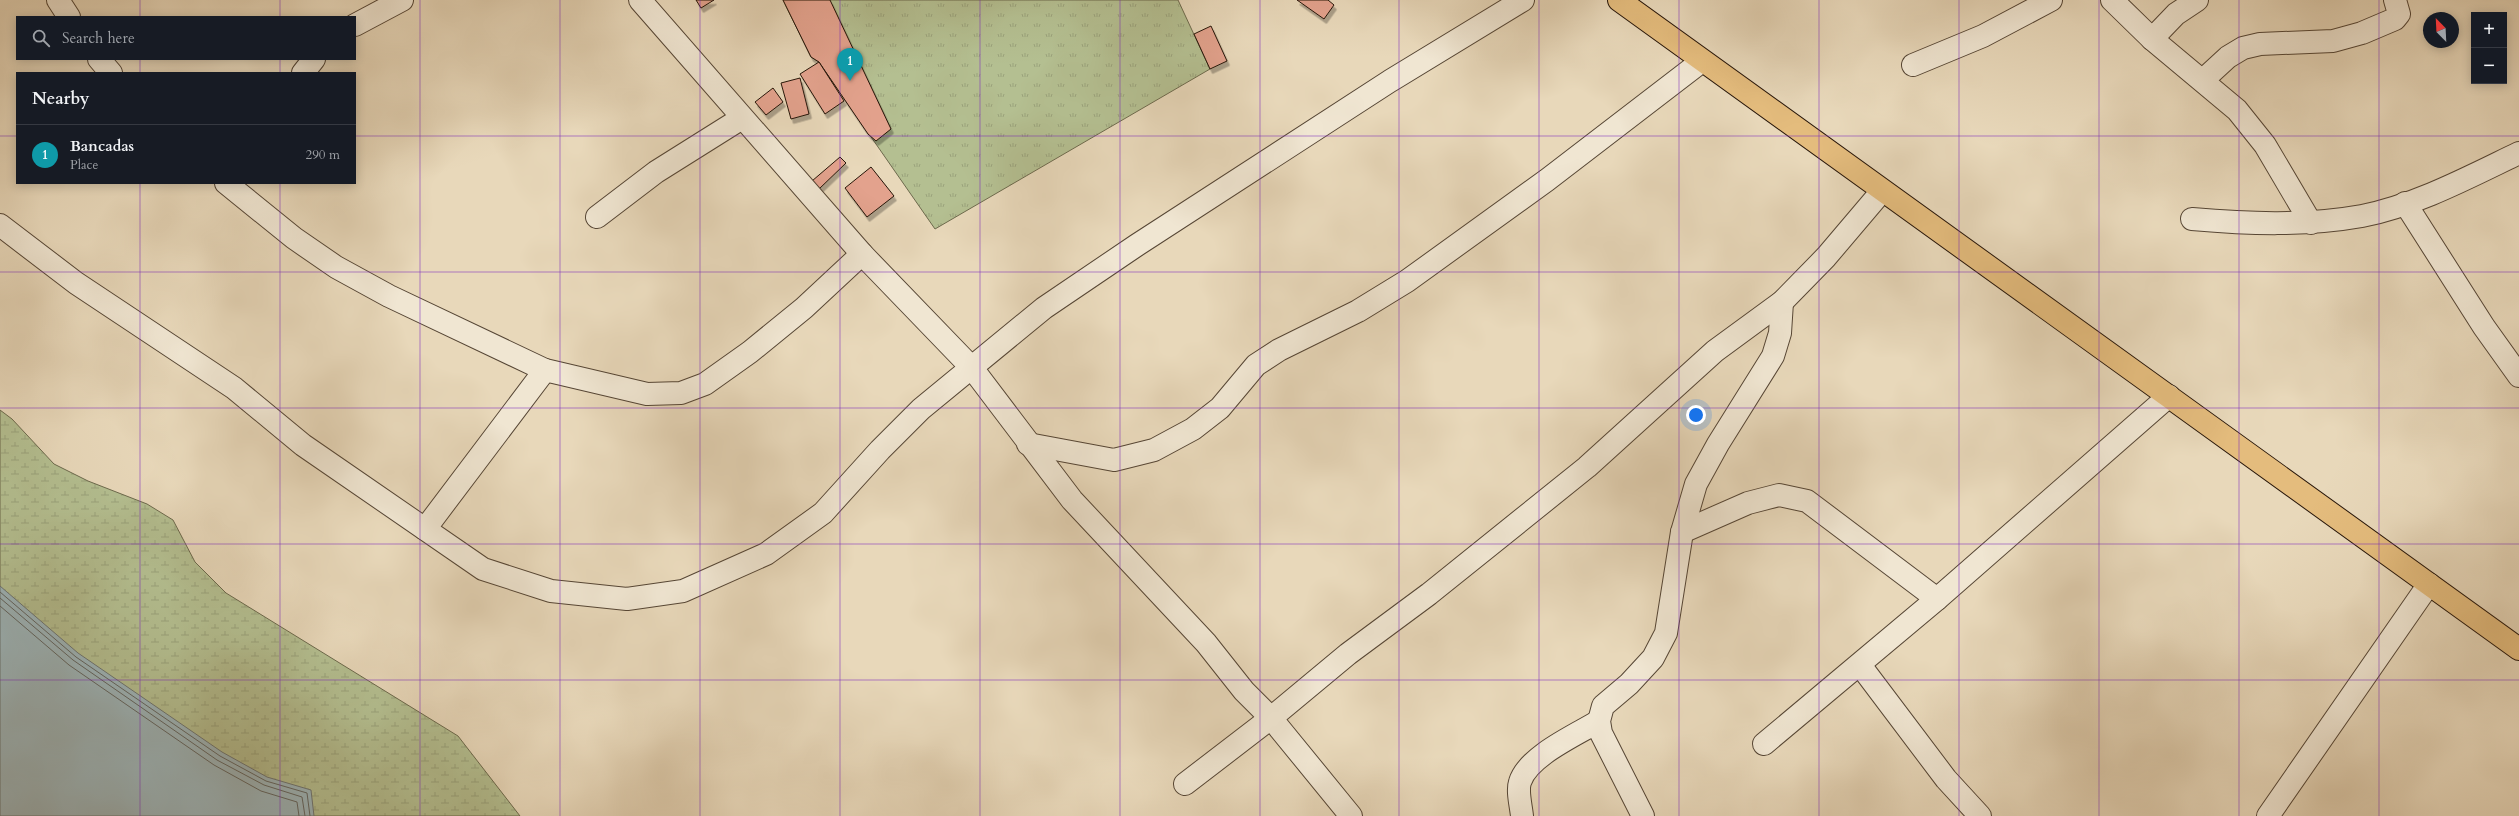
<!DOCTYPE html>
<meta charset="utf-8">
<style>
:root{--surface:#171b24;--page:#20242c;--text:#f1f3f6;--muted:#9ea1a6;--line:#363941;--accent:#c59692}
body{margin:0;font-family:Cardo,serif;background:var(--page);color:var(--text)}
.controls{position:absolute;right:12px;top:12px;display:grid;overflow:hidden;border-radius:0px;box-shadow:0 2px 10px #0003}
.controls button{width:36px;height:36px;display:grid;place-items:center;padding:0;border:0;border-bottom:1px solid var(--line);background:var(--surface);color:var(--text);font:20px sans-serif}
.compass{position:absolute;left:2423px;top:12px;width:36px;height:36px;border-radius:50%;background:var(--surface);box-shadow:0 2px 10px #0003;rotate:336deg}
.you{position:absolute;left:1696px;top:415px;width:14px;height:14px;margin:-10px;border:3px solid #fff;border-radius:50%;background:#1a73e8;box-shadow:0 0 0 6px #1a73e833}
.badge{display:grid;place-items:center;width:26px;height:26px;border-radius:50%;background:var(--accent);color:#fff;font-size:13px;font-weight:700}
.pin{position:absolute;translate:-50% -33px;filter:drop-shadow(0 1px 2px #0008)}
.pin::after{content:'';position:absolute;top:21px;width:14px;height:12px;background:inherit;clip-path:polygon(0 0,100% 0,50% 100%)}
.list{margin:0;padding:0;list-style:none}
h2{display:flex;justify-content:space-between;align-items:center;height:52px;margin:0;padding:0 16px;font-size:17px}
h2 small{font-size:13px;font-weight:400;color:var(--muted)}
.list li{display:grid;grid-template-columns:26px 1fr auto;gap:12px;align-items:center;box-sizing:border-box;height:60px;padding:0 16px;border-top:1px solid var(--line)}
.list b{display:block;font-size:15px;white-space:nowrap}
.list p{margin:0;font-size:13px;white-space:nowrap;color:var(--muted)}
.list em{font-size:13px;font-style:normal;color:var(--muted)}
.icon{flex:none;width:22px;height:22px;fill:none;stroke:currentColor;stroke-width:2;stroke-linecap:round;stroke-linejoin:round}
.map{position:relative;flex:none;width:2519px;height:816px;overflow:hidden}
.search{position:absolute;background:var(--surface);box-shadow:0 2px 10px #0003;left:16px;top:16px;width:340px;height:44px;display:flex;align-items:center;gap:10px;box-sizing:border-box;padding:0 14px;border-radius:0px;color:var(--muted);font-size:15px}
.panel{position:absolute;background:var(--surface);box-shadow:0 2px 10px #0003;left:16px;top:72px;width:340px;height:112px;border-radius:0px}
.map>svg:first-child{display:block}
.wetland{fill:url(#wetland-marsh);stroke:#6d6a4d}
.park{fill:url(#park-tufts);stroke:#6d6a4d}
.water{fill:#9db6bb;stroke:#6d7674}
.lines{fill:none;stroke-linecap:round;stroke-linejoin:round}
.shore{stroke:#626662;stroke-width:1}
.building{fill:#e3a28d;stroke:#261509;filter:url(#shadow)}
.minor-casing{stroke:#564635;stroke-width:24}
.major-casing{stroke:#261509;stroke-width:24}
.minor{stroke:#f0e6d2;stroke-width:22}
.major{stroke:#e4bc7d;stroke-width:22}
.grid{fill:none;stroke:#7b2cbf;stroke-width:1;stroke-opacity:0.55}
</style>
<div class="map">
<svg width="2519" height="816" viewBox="0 0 2519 816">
<defs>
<pattern id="wetland-marsh" width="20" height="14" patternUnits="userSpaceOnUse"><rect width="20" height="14" fill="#b4bf91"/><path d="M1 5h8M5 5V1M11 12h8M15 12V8" fill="none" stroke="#9ba37c"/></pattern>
<pattern id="park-tufts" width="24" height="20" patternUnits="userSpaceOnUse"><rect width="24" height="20" fill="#b4bf91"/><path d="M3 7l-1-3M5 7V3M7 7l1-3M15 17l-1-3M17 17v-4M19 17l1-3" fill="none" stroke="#9ba37c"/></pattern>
<filter id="shadow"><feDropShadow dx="2.5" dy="4.5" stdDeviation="0" flood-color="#0004"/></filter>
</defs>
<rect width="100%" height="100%" fill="#e8d8ba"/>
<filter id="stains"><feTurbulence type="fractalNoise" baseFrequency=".005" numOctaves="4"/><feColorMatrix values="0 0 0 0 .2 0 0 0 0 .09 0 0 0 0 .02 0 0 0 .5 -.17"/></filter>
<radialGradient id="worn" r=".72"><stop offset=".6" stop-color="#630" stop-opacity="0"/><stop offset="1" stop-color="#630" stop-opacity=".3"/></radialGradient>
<!-- wetland -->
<polygon class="wetland" points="0,410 12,419 54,464 88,481 147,504 173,520 195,562 226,593 458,736 520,816 0,816"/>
<!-- park -->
<polygon class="park" points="783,0 1178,0 1210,69 935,229 819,62 811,57"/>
<!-- water -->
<polygon class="water" points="0,586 78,653 222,752 267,777 311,790 314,816 0,816"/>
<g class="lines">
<!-- shore -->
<g class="shore">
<polyline points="0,592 76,657 220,756 266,781 307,793 310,816"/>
<polyline points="0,598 73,660 217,760 264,785 302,797 305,816"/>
<polyline points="0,606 69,665 214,765 261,791 297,802 299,816"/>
</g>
</g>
<!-- building -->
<g class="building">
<polygon points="696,0 714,0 701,8"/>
<polygon points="783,0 830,0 891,129 876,141 868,134 819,62 811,57"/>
<polygon points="1297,0 1328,0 1334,5 1324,19"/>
<polygon points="1211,26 1227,61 1210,69 1194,34"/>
<polygon points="819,62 844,101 825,114 800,74"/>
<polygon points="800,78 809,114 791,119 781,83"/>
<polygon points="773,88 783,102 766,115 755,102"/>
<polygon points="840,157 846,163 819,189 812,181"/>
<polygon points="871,167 894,196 867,217 845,188"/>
</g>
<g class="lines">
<defs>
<g id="minor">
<polyline points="58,0 69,17"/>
<polyline points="640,0 862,254 972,368 1072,500 1206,643 1244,691 1271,718 1351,816"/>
<polyline points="2112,0 2152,39 2237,110 2265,145 2311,223"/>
<polyline points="355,25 402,0"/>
<polyline points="2152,39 2176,14 2197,0"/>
<polyline points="99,59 111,73"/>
<polyline points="1913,65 1983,36 2051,0"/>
<polyline points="303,73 314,59"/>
<polyline points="2203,80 2228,57 2243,48 2260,44 2333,41 2362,33 2395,19 2399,14 2395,0"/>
<polyline points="226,183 294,238 336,267 389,296 545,370 647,394 681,393 705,384 750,352 804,308 862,254"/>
<polyline points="2405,203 2484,327 2519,376"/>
<polyline points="597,217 656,172 742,118"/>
<path d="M2192 219C2249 224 2306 226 2362 216 2417 205 2469 177 2519 153"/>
<polyline points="0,225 76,283 234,388 303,445 483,569 551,591 627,599 683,591 766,554 823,513 880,450 921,409 1044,308 1137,245 1390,81 1523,0"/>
<polyline points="1028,444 1114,460 1154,450 1193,429 1220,408 1256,365 1279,350 1358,311 1407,281 1547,180 1702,61"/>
<polyline points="425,529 545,370"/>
<polyline points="1682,532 1748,503 1779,495 1807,501 1937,599"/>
<polyline points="1860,665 1946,779 1980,816"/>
<polyline points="1764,744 1937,599 2169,396"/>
<polyline points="1185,784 1271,718 1348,654 1429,594 1587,467 1715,351 1782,302 1826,257 1882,191"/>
<path d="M1522 816C1521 806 1517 791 1520 782 1528 756 1576 735 1599 721"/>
<polyline points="1643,816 1601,733 1599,721 1603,706 1629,684 1653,658 1666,633 1682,532 1696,484 1718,444 1773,356 1780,333 1782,302"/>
<polyline points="2268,816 2429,584"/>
</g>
<polyline id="major" points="1619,0 2519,649"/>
</defs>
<!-- minor casing -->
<use href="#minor" class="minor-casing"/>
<!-- major casing -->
<use href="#major" class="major-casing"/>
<!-- minor -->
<use href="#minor" class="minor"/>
<!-- major -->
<use href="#major" class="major"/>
</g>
<!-- grid -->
<path class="grid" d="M140 0V17M280 0V17M420 0V816M560 0V816M700 0V816M840 0V816M980 0V816M1120 0V816M1260 0V816M1399 0V816M1539 0V816M1679 0V816M1819 0V816M1959 0V816M2099 0V816M2239 0V816M2379 0V816M140 59V73M280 59V73M0 136H17M355 136H2519M140 183V816M280 183V816M0 272H2519M0 408H2519M0 544H2519M0 680H2519"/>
<rect width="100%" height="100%" filter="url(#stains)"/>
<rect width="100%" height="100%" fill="url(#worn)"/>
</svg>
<div class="controls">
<button>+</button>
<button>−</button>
</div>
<svg class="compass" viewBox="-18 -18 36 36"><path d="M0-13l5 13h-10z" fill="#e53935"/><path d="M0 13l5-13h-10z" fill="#9ea1a6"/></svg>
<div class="you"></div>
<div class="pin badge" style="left:850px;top:81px;background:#0f9aa8">1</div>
<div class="search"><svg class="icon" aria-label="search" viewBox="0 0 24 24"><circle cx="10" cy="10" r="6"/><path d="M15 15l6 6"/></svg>Search here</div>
<section class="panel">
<h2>Nearby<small></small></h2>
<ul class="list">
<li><span class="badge" style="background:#0f9aa8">1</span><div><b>Bancadas</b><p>Place</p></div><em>290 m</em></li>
</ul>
</section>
</div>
